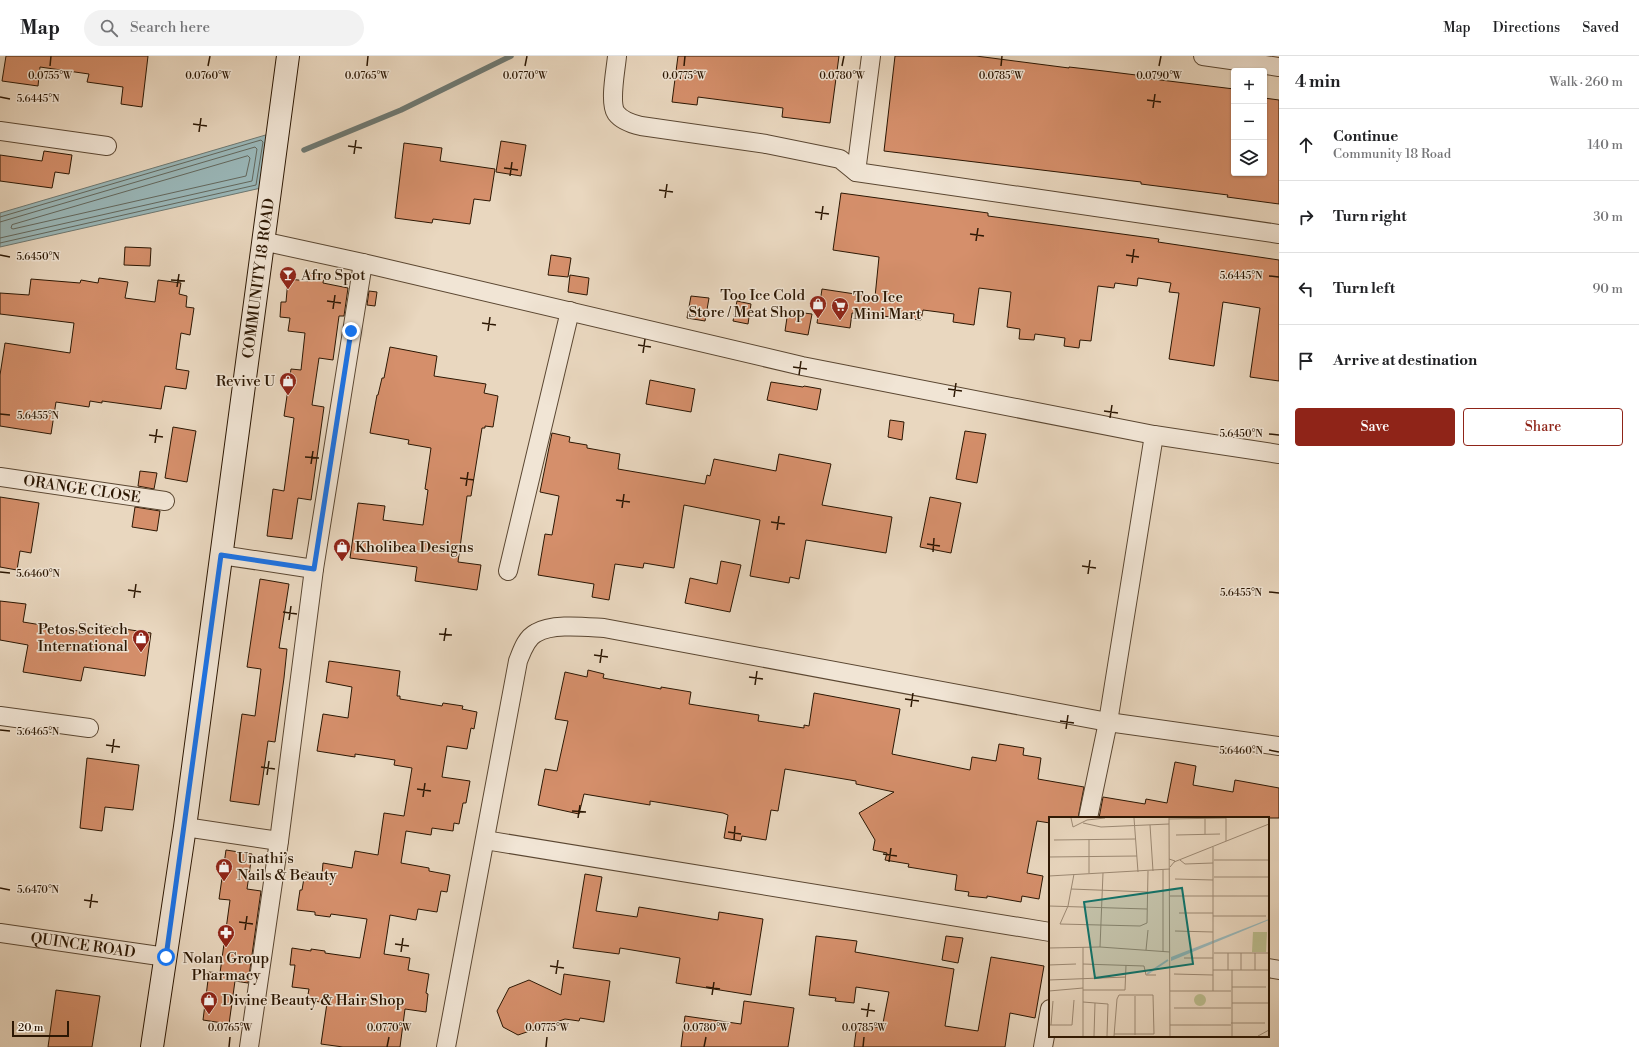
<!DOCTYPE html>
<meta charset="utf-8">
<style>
:root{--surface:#fff;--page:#f2f2f2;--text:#202124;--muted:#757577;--line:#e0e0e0;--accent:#8f2418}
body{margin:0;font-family:"Libre Bodoni",serif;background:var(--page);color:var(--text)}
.controls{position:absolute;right:12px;top:12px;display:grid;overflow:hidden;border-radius:4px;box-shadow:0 1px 3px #0004}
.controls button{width:36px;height:36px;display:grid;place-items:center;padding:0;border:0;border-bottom:1px solid var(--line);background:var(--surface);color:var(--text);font:20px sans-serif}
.scale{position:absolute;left:12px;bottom:10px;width:57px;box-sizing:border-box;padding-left:4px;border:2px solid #2c1703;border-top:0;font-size:11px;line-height:14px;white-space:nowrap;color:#2c1703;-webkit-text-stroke:3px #f1e5d5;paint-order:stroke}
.stop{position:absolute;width:12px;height:12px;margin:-9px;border:3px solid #1a73e8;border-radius:50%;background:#fff}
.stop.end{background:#1a73e8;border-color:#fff;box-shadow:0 1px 4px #0008}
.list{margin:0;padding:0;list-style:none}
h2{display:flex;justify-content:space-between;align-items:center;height:52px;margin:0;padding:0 16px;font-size:17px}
h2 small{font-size:13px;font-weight:400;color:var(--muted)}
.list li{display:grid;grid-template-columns:26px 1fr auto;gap:12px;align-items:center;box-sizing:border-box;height:72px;padding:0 16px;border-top:1px solid var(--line)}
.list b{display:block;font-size:15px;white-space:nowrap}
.list p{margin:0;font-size:13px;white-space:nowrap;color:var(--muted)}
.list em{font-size:13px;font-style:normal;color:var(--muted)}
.actions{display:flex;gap:8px;padding:12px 16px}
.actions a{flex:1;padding:9px 0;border:1px solid var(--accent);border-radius:4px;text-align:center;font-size:14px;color:var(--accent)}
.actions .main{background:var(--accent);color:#fff}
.icon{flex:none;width:22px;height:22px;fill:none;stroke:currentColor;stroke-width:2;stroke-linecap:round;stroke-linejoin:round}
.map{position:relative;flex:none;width:1279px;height:991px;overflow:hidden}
header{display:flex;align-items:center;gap:24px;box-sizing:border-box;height:56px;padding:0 20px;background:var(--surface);border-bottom:1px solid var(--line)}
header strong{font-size:19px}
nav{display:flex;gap:22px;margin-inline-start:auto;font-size:14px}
.search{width:280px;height:36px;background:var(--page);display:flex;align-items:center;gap:10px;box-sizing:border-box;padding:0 14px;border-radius:22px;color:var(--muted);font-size:15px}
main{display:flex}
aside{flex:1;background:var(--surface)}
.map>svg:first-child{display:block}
.water{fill:#9ab8ba;stroke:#6e7871}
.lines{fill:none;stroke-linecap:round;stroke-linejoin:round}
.shore{stroke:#63685e;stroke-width:1}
.stream{stroke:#6e7871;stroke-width:5.5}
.building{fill:#d58f6b;stroke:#2c1703}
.street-casing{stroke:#5b4732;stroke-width:20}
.secondary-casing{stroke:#2c1703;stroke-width:24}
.street{stroke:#f1e5d5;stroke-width:18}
.secondary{stroke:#f1e5d5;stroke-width:22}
.route{stroke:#1a73e8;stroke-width:5}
.ticks{fill:none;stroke:#2c1703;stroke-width:1.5}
.labels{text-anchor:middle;stroke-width:3;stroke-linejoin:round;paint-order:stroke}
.poi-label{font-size:15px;fill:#2c1703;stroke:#f1e5d5;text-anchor:start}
.street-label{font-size:15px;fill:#2c1703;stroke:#f1e5d5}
.inset-river{fill:none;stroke:#9ab8ba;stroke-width:2}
.inset-road{fill:none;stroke:#9d8a74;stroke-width:1}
.view{fill:#0f766e;fill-opacity:0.15;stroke:#0f766e;stroke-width:2}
.inset-edge{fill:none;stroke:#2c1703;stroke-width:2}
.ticks-label{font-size:10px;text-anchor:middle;fill:#2c1703;stroke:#f1e5d5;stroke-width:3;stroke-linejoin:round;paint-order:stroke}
</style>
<header>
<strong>Map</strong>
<div class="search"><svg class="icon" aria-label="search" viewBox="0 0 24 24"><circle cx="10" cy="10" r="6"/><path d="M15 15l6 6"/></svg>Search here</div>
<nav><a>Map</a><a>Directions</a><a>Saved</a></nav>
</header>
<main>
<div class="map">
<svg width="1279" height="991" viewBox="0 0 1279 991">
<rect width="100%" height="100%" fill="#e9d7bf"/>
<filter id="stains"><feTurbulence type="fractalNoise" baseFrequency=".005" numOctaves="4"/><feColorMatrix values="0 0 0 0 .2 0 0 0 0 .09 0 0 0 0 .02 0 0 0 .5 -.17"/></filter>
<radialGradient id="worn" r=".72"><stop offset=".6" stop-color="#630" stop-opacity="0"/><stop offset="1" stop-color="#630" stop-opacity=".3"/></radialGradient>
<!-- water -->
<polygon class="water" points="269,78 261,132 0,191 0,157"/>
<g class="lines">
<!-- shore -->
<g class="shore">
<polygon points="248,100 250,102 246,120 13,173 11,172 12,169"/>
<polyline points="0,161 261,84 263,86 256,129 0,187"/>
<polyline points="0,166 255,91 257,93 252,125 0,182"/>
</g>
<!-- stream -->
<polyline class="stream" points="304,94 401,54 511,0"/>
</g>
<!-- building -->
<g class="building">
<polygon points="6,0 148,0 142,51 121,48 123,31 87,26 89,18 40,11 38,30 2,25"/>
<polygon points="678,0 839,0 830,67 782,61 783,52 698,41 697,49 672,46"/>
<polygon points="895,0 976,0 1069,12 1069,11 1104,15 1136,19 1136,21 1234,33 1234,117 1264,117 1264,42 1279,44 1279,148 1227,141 1228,139 1141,128 1141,126 884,95"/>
<polygon points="501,85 526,89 521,120 496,116"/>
<polygon points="404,87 442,92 440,105 495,113 490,145 474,143 470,168 433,163 432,167 395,162"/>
<polygon points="44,95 72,99 69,118 55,116 52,132 0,125 0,99 42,105"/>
<polygon points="841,137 988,157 988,160 1159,183 1158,186 1279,204 1279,325 1250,321 1260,252 1223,246 1214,310 1169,303 1179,237 1169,236 1171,227 1138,222 1137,230 1115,227 1114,232 1098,230 1091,285 1080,284 1079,292 1064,290 1065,282 1035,278 1034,284 1019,283 1020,273 1007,271 1011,236 979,232 974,269 953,266 954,258 923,254 921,264 852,257 850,272 817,267 822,233 875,241 879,201 833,194"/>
<polygon points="125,191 151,192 150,210 124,209"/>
<polygon points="551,199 571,202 568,221 548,219"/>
<polygon points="309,217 324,219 323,227 348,232 344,260 339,260 333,304 319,302 312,349 324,351 311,444 298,442 292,483 267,480 273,433 284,435 294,362 284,360 291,313 301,314 305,277 288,275 290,262 280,261 281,246 286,246 288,223 308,225"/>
<polygon points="570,219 589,222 587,239 568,236"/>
<polygon points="99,222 128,226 125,242 155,246 158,224 181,227 179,238 187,240 186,251 194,252 190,279 181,277 176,313 189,315 186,333 165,330 161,353 102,345 102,347 90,345 89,351 56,346 51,378 0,370 0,319 5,287 70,297 74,267 0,258 0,237 29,239 31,223 80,227 81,224 98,227"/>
<polygon points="369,235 377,236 375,250 367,249"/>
<polygon points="691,240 709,242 705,265 687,262"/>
<polygon points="737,245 751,248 748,268 733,265"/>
<polygon points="788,255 812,258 808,279 785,275"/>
<polygon points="390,291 437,300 434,320 486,328 484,337 498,340 493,371 485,370 485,372 482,372 471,440 467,440 458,506 481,509 477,534 415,525 417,511 350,502 358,447 385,450 383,464 423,469 428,434 425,433 431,392 408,388 409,384 370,377 377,339 378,339 382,322 384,322"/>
<polygon points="650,324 695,333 691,356 646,348"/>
<polygon points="771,326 803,331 804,330 821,333 817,354 767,344"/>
<polygon points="890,364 904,366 902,384 888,381"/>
<polygon points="173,371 196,375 187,426 165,422"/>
<polygon points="965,375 986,378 977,427 956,423"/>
<polygon points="552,377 570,381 569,386 587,389 587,392 620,398 618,413 705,428 707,419 710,420 714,403 776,415 779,398 831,408 822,449 892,461 886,497 806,484 799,523 790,521 789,527 750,520 760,464 684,449 674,512 644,507 643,512 615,508 609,544 592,541 594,528 538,519 545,478 552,479 559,440 540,436"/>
<polygon points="140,415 157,417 154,433 138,430"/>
<polygon points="0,441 39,447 31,497 20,495 17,514 0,511"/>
<polygon points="930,441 961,447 951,497 920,491"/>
<polygon points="135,451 160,455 157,475 132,471"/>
<polygon points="721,505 741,509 730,556 685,547 690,522 717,528"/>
<polygon points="260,523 289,528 279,592 287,593 284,622 275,686 268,685 259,749 230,745 242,658 255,660 261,613 247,611"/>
<polygon points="0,545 26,548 23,566 97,578 98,569 151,577 145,620 84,611 81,625 23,616 28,589 0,584"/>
<polygon points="329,605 400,615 397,640 400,640 400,643 442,650 443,647 463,650 462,653 477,656 474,673 471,672 467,693 447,690 442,721 470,725 466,747 463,747 459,768 454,767 453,775 432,772 431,779 406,775 401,807 429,812 429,815 450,819 447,836 441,835 437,856 418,853 416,864 390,859 384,898 410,902 408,914 429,918 426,937 428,938 426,956 405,953 400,991 343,991 321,988 327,947 307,944 309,933 292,931 295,909 290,909 292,892 311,895 311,893 325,895 325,897 360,902 367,863 331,858 330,861 315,859 315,856 297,854 300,834 302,834 305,816 322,818 323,807 352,812 355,795 378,799 384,757 404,760 412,712 394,709 395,704 355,698 355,701 317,695 323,658 348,662 352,631 326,626"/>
<polygon points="588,614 604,618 603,622 661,633 661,631 691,636 689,648 759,659 758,665 804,672 804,669 809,670 814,637 900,653 892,698 970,714 972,701 996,705 999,688 1024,692 1023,699 1041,702 1038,723 1084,731 1078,762 1050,762 1050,767 1037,765 1027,817 1043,820 1039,843 1022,840 1021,846 987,840 987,842 968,840 969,836 955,834 957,819 908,811 909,808 885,804 887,797 873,794 875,784 859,757 894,736 856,728 856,725 785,713 778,755 771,754 766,784 742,780 741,785 724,782 728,759 723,757 650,745 650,749 584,738 579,758 538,749 545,713 557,715 568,665 555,663 565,616 587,621"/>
<polygon points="87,702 139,709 133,754 105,751 102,775 80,772"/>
<polygon points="1175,706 1196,710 1193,729 1233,736 1235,724 1279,732 1279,762 1099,762 1103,741 1145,748 1146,743 1167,747"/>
<polygon points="226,794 252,798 247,833 261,835 248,927 235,925 229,968 203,964 209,916 220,917 230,844 219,843"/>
<polygon points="585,818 602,821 596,855 637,861 639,851 718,864 719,856 763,863 751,939 676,927 680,902 620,892 619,898 573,892"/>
<polygon points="816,880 857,885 855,896 954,913 945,970 978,975 991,901 1044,910 1035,962 1010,957 1005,991 854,991 857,968 881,972 881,967 883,967 889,936 856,931 854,947 835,945 836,942 809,939"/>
<polygon points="946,880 963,882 958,907 942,904"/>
<polygon points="564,918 610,925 604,966 580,962 579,965 565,963 518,979 503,971 497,955 509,932 529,924 561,939"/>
<polygon points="56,934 100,940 92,991 48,991"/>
<polygon points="744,945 794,952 788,991 681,991 685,960 741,968"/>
</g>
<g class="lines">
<defs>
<g id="street">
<path d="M617 0C616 13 609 46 616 57 622 65 632 68 641 70L766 88 840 103 856 116 1279 178"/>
<polyline points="1203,0 1279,11"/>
<polyline points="0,75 107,90"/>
<polyline points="856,116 871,0"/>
<polyline points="262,185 363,207 802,310 1154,379 1279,398"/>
<path id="s1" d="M0 421 165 445"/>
<polyline points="221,499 314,513"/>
<polyline points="508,515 570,255"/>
<polyline points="0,660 89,672"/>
<polyline points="1088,762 1108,666 1154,379"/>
<polyline points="185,771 279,785"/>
<polyline points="485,784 1050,876"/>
<path id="s2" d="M0 877 166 901"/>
<polyline points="1268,912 1279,914"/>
<polyline points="249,991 279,785 314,513 363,207"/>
<path d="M446 991 518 605C522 595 526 582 536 577 552 567 586 571 604 572L1108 666 1279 690"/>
<polyline points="1043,991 1050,953"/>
</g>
<g id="secondary">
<path id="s3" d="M152 991 185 771 288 0"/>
</g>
</defs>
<!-- street casing -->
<use href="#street" class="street-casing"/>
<!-- secondary casing -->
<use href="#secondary" class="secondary-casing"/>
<!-- street -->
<use href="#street" class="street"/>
<!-- secondary -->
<use href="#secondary" class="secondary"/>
</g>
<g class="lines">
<!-- route -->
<polyline class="route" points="166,901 221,499 314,513 351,275"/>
</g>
<!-- ticks -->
<path class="ticks" d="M50 10 51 0M208 10 210 0M367 10 368 0M525 10 527 0M684 10 685 0M842 10 844 0M1001 10 1002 0M1159 10 1161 0M0 41 10 43M1147 44 1161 46M1153 52 1155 38M193 68 207 70M199 76 201 62M348 90 362 92M354 98 356 84M504 112 518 114M510 120 512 106M659 134 673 136M665 142 667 128M815 156 829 158M821 164 823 150M970 178 984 180M976 185 978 172M0 199 10 201M1126 199 1139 201M1132 207 1134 193M1269 220 1279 221M171 224 185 225M177 231 179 218M327 245 341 247M333 253 335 239M482 267 496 269M488 275 490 261M638 289 651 291M643 297 645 283M793 311 807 313M799 319 801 305M948 333 962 335M954 341 956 327M1104 355 1118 357M0 358 10 359M1110 362 1112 349M1269 378 1279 379M149 379 163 381M155 387 157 373M305 401 319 402M311 408 313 395M460 422 474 424M466 430 468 416M616 444 630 446M622 452 624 438M771 466 785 468M777 474 779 460M927 488 940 490M933 496 934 482M1082 510 1096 512M0 516 10 517M1088 518 1090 504M128 534 141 536M1269 536 1279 537M134 542 136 528M283 556 297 558M289 564 291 550M439 578 452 579M444 585 446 572M594 599 608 601M600 607 602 593M749 621 763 623M755 629 757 615M905 643 919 645M911 651 913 637M1060 665 1074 667M1066 673 1068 659M0 674 10 675M106 689 120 691M1269 694 1279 696M112 697 114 683M261 711 275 713M267 719 269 705M417 733 431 735M423 741 425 727M572 755 586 756M578 762 580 749M728 776 741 778M734 784 735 770M883 798 897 800M889 806 891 792M0 832 10 834M84 844 98 846M90 852 92 838M239 866 253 868M245 874 247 860M395 888 409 890M401 896 403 882M550 910 564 912M556 918 558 904M706 931 720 933M712 939 714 926M861 953 875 955M867 961 869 947M229 991 230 981M387 991 389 981M546 991 547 981M704 991 706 981M863 991 864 981"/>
<!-- icons -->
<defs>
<symbol id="bar-pin" viewBox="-11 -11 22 30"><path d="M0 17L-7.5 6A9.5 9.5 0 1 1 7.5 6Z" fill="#8f2418" stroke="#f1e5d5"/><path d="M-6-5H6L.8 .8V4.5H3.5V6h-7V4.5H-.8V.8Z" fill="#fff"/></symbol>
<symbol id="shop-pin" viewBox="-11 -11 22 30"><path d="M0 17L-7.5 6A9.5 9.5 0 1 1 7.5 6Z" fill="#8f2418" stroke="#f1e5d5"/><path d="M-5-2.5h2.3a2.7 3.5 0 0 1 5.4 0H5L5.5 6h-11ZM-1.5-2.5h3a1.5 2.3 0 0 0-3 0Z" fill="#fff"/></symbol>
<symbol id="supermarket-pin" viewBox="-11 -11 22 30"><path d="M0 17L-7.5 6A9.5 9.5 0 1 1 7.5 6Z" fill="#8f2418" stroke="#f1e5d5"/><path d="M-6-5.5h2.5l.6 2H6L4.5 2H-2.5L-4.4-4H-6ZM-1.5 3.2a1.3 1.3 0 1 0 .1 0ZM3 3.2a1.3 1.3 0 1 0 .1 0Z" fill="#fff"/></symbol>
<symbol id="pharmacy-pin" viewBox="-11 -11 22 30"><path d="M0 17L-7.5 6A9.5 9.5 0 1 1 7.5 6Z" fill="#8f2418" stroke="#f1e5d5"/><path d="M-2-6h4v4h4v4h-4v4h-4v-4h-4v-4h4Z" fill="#fff"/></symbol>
</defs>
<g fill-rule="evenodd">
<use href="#bar-pin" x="278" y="209" width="20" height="27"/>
<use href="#shop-pin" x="808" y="238" width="20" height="27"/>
<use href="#supermarket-pin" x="830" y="240" width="20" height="27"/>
<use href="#shop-pin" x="278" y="315" width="20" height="27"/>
<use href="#shop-pin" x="332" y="481" width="20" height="27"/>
<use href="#shop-pin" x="131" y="572" width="20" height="27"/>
<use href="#shop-pin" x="214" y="801" width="20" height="27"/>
<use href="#pharmacy-pin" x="216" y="867" width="20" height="27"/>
<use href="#shop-pin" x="199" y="934" width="20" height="27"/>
</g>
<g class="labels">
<!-- poi labels -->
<g class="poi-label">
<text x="301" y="224">Afro Spot</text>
<text x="805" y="244" text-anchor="end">Too Ice Cold<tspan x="805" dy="17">Store / Meat Shop</tspan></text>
<text x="853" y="246">Too Ice<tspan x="853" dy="17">Mini Mart</tspan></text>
<text x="275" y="330" text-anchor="end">Revive U</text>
<text x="355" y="496">Kholibea Designs</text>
<text x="128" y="578" text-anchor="end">Petos Scitech<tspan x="128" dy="17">International</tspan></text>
<text x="237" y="807">Unathi’s<tspan x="237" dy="17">Nails &amp; Beauty</tspan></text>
<text x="226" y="907" text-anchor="middle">Nolan Group<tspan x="226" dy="17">Pharmacy</tspan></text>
<text x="222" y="949">Divine Beauty &amp; Hair Shop</text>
</g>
<!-- street labels -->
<g class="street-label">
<text dy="5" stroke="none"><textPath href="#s3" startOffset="776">COMMUNITY 18 ROAD</textPath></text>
<text dy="5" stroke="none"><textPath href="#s1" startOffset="83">ORANGE CLOSE</textPath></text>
<text dy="5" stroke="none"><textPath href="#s2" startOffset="84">QUINCE ROAD</textPath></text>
</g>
</g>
<!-- overview -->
<g transform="translate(1049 761)">
<rect width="220" height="220" fill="#e9d7bf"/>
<path d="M204 115H218L217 135H203ZM145 183a6 6 0 1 1 12 0a6 6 0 1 1-12 0Z" fill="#bbbd8e"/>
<path d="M220 102V103L122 144V140Z" fill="#9ab8ba"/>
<path class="inset-river" d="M98 157 119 143"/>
<path class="inset-road" d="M22 1 24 10 38 3 56 1M85 1 89 55M120 1 121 219M156 1V17M120 2 177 1M34 6 52 10 120 7M101 8 104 54M127 18 171 17M40 22V56M5 23 86 22M177 24V1M164 30V174M0 40 88 39M120 42 126 44 121 50M131 43 136 47 164 46M165 43H220M125 45 220 7M25 57 19 89 11 107 91 109 98 106 99 54M0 59 121 52M165 60H220M126 62 164 63M22 72 99 75M121 79H220M0 89 98 92M130 96H164M164 99H217M126 114 164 115M34 130V219M51 130 54 56M0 131 51 130 121 135M97 133 99 113M114 135V53M165 136H220M206 136V153M135 141H164M34 147 95 149 97 158H107M0 148 27 147M164 153H220M179 153V136M183 153V219M192 153V136M125 157 164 158M0 163 77 160M183 170H217M34 173H76L77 148M0 174 34 171M121 174H182M34 185 59 187 58 219M183 186H220M125 191H182M182 206H216M0 208H23L25 183M2 208 4 184M121 208H182M86 218V179M45 219 46 186M65 219 68 182 70 178H104L105 217H65M209 219 220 213"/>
<path class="view" d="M133 71 144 147 46 161 35 85Z"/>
<rect width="220" height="220" class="inset-edge"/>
</g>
<g class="ticks-label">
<text x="50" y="23">0.0755°W</text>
<text x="208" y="23">0.0760°W</text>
<text x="367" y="23">0.0765°W</text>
<text x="525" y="23">0.0770°W</text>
<text x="684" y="23">0.0775°W</text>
<text x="842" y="23">0.0780°W</text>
<text x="1001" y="23">0.0785°W</text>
<text x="1159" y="23">0.0790°W</text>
<text x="38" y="46">5.6445°N</text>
<text x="38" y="204">5.6450°N</text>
<text x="1241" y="223">5.6445°N</text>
<text x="38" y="363">5.6455°N</text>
<text x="1241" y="381">5.6450°N</text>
<text x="38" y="521">5.6460°N</text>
<text x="1241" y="540">5.6455°N</text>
<text x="38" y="679">5.6465°N</text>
<text x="1241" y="698">5.6460°N</text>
<text x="38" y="837">5.6470°N</text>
<text x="230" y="975">0.0765°W</text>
<text x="389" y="975">0.0770°W</text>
<text x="547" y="975">0.0775°W</text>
<text x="706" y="975">0.0780°W</text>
<text x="864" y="975">0.0785°W</text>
</g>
<rect width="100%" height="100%" filter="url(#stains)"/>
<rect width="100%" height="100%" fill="url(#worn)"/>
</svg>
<div class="controls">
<button>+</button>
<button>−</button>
<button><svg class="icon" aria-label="layers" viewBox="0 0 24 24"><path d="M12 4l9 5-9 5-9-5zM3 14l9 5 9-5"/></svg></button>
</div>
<div class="scale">20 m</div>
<div class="stop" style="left:166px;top:901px"></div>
<div class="stop end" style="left:351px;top:275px"></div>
</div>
<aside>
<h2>4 min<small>Walk · 260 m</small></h2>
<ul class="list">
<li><svg class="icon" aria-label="ahead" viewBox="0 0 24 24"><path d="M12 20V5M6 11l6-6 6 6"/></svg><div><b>Continue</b><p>Community 18 Road</p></div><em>140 m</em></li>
<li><svg class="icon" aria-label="right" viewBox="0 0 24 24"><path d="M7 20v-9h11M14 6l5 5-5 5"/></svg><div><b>Turn right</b></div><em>30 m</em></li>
<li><svg class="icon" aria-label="left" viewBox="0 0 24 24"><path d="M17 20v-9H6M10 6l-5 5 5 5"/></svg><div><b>Turn left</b></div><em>90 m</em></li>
<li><svg class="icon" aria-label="arrive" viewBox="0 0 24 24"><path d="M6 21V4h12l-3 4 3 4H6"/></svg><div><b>Arrive at destination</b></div></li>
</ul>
<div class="actions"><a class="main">Save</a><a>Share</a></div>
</aside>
</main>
